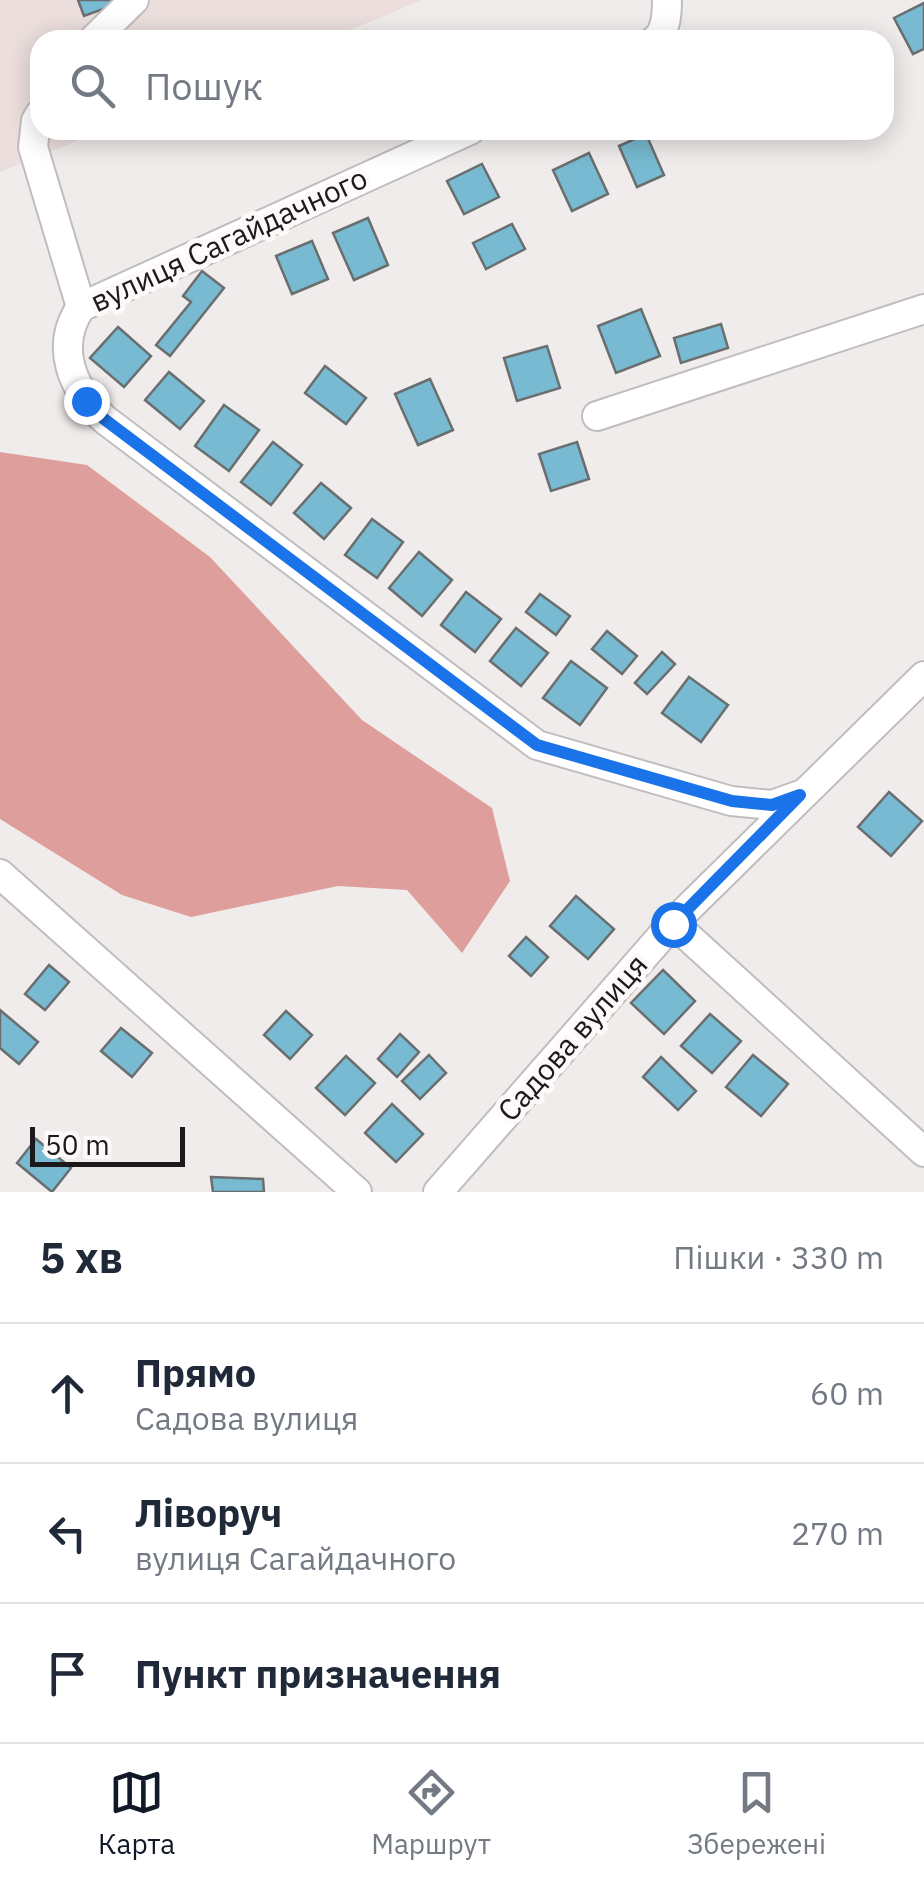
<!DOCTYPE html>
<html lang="uk">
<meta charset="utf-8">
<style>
:root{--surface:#fff;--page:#f6f6f7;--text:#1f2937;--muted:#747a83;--line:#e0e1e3;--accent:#111827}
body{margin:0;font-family:"IBM Plex Sans",sans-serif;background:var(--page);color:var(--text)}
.scale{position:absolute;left:30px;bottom:25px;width:155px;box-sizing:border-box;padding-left:10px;border:5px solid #1b1919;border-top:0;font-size:28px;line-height:35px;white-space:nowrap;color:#1b1919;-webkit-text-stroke:8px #fdf9f9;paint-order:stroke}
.stop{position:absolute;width:30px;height:30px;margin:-22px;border:8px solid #1a73e8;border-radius:50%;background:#fff}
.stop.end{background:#1a73e8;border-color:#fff;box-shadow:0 2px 10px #0008}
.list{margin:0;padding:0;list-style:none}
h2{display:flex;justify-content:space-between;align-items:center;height:130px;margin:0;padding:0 40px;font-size:42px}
h2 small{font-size:32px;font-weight:400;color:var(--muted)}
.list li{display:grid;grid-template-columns:65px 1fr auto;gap:30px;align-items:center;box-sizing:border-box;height:140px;padding:0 40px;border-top:2px solid var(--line)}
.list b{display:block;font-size:38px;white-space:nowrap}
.list p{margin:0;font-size:32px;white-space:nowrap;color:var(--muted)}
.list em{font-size:32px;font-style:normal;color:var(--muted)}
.icon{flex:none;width:55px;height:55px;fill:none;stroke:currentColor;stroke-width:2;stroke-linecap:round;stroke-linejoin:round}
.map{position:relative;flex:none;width:924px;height:1192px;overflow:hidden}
.search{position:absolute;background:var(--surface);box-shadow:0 5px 25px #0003;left:30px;right:30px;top:30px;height:110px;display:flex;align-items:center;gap:25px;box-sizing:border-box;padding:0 35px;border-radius:30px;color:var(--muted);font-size:38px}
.sheet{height:550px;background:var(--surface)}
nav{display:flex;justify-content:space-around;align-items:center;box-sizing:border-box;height:140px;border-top:2px solid var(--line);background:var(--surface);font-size:28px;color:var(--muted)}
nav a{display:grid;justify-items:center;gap:5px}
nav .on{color:var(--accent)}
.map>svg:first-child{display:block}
.built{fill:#ebdedd}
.forest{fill:#de9f9c}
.building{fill:#77bad1;stroke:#6a6e6f;stroke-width:2.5}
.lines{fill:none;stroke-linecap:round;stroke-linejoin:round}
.minor-casing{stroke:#c2bdbd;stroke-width:32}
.minor{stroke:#fff;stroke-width:28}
.route{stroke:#1a73e8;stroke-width:12}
.labels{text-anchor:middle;stroke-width:10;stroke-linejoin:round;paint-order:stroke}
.street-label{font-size:30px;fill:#1b1919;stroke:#fdf9f9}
</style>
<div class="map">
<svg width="924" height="1192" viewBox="0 0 924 1192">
<rect width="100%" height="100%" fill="#f0eceb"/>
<!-- built -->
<polygon class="built" points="0,0 423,0 325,40 40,40 40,130 104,130 0,172"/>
<!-- forest -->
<polygon class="forest" points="0,452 87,465 210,557 362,720 492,808 510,881 462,953 407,890 338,886 191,917 122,895 0,819"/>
<!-- building -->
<g class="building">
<polygon points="78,0 124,0 125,1 84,16"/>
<polygon points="924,3 924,49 913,54 894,18"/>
<polygon points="646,134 664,175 637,187 619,146"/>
<polygon points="589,153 608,194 572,211 553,170"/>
<polygon points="482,164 499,197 464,214 447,181"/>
<polygon points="368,218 388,265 354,280 333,233"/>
<polygon points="512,224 525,249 486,269 473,243"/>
<polygon points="312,241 328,279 292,294 276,256"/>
<polygon points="202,271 224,288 170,356 156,345 191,302 183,296"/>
<polygon points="641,309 660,356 616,373 598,326"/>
<polygon points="721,324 728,348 681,363 674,338"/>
<polygon points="118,327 151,356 124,387 90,358"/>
<polygon points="547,346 560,388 517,401 504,358"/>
<polygon points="325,366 366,398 346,424 305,393"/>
<polygon points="169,372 204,401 180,429 145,400"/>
<polygon points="430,379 453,430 418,445 395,394"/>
<polygon points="224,405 259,430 229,471 195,446"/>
<polygon points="273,442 302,465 271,505 241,482"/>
<polygon points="577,442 589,479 551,491 539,454"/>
<polygon points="321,483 351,508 324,539 294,513"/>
<polygon points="372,519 403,542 377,578 345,555"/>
<polygon points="419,552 452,580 422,616 389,588"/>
<polygon points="466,592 501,619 475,652 441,625"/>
<polygon points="540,594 570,616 556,635 526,612"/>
<polygon points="516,628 548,653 521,686 490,661"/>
<polygon points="607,631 637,656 622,674 592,649"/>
<polygon points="662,652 675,664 647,694 635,683"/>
<polygon points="571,661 607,688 580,725 543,698"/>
<polygon points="689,677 728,705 701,742 662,713"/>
<polygon points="889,792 922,821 891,856 858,827"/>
<polygon points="576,896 614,929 588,959 550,926"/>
<polygon points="526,937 548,957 531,976 509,956"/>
<polygon points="49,965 69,982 45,1010 25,994"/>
<polygon points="663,970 695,1001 664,1034 631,1003"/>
<polygon points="0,1010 38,1042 19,1064 0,1048"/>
<polygon points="286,1011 312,1035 290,1059 264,1035"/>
<polygon points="710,1014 741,1041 712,1073 681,1046"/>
<polygon points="121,1028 152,1053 132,1077 101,1051"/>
<polygon points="400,1034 419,1052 397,1077 378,1059"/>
<polygon points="429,1055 446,1073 420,1099 402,1081"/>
<polygon points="753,1055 788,1084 761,1116 726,1087"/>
<polygon points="346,1056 375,1083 345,1115 316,1088"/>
<polygon points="661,1057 696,1091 678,1110 643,1077"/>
<polygon points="392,1104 423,1134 396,1162 365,1133"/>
<polygon points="36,1139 71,1168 52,1192 17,1163"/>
<polygon points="211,1177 263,1179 264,1192 213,1192"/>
</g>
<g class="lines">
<defs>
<g id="minor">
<polyline points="93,40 134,0"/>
<path d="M655 40C666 32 667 13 667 0"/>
<polyline points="40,114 36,121 33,147 81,307"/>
<path d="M470 130 81 307C54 347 72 388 104 419L537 745 731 801 772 805 800 795"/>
<polyline points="597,416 924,309"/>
<polyline points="0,874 357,1192"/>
<polyline points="673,923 924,1152"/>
<polyline points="438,1192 673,923 924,676"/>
</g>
</defs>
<!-- minor casing -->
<use href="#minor" class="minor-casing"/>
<!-- minor -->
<use href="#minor" class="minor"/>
</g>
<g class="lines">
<!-- route -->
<polyline class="route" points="86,401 104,419 537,745 732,801 772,805 800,795 673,924"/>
</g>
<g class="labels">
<!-- street labels -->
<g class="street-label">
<text transform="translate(229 240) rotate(-25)" y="10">вулиця Сагайдачного</text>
<text transform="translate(573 1038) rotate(-49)" y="10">Садова вулиця</text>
</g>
</g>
</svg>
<div class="scale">50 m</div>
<div class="stop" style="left:673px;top:924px"></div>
<div class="stop end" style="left:86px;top:401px"></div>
<div class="search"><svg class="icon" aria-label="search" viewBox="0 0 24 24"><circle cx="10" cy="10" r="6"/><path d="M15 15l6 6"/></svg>Пошук</div>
</div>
<section class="sheet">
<h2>5 хв<small>Пішки · 330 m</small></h2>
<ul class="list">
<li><svg class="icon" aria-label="ahead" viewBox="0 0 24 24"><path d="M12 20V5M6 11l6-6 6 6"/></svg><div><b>Прямо</b><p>Садова вулиця</p></div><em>60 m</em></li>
<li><svg class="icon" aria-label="left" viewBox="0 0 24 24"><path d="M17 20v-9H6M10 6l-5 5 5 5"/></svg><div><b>Ліворуч</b><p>вулиця Сагайдачного</p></div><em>270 m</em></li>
<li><svg class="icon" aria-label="arrive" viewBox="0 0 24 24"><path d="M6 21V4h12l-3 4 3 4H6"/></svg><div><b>Пункт призначення</b></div></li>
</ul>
</section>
<nav>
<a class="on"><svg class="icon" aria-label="map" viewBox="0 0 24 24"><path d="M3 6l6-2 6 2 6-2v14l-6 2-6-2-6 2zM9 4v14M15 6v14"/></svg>Карта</a>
<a><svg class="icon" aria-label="directions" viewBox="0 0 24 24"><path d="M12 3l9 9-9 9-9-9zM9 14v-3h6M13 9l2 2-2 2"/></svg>Маршрут</a>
<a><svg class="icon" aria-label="saved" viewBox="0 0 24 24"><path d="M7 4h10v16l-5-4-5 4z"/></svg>Збережені</a>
</nav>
